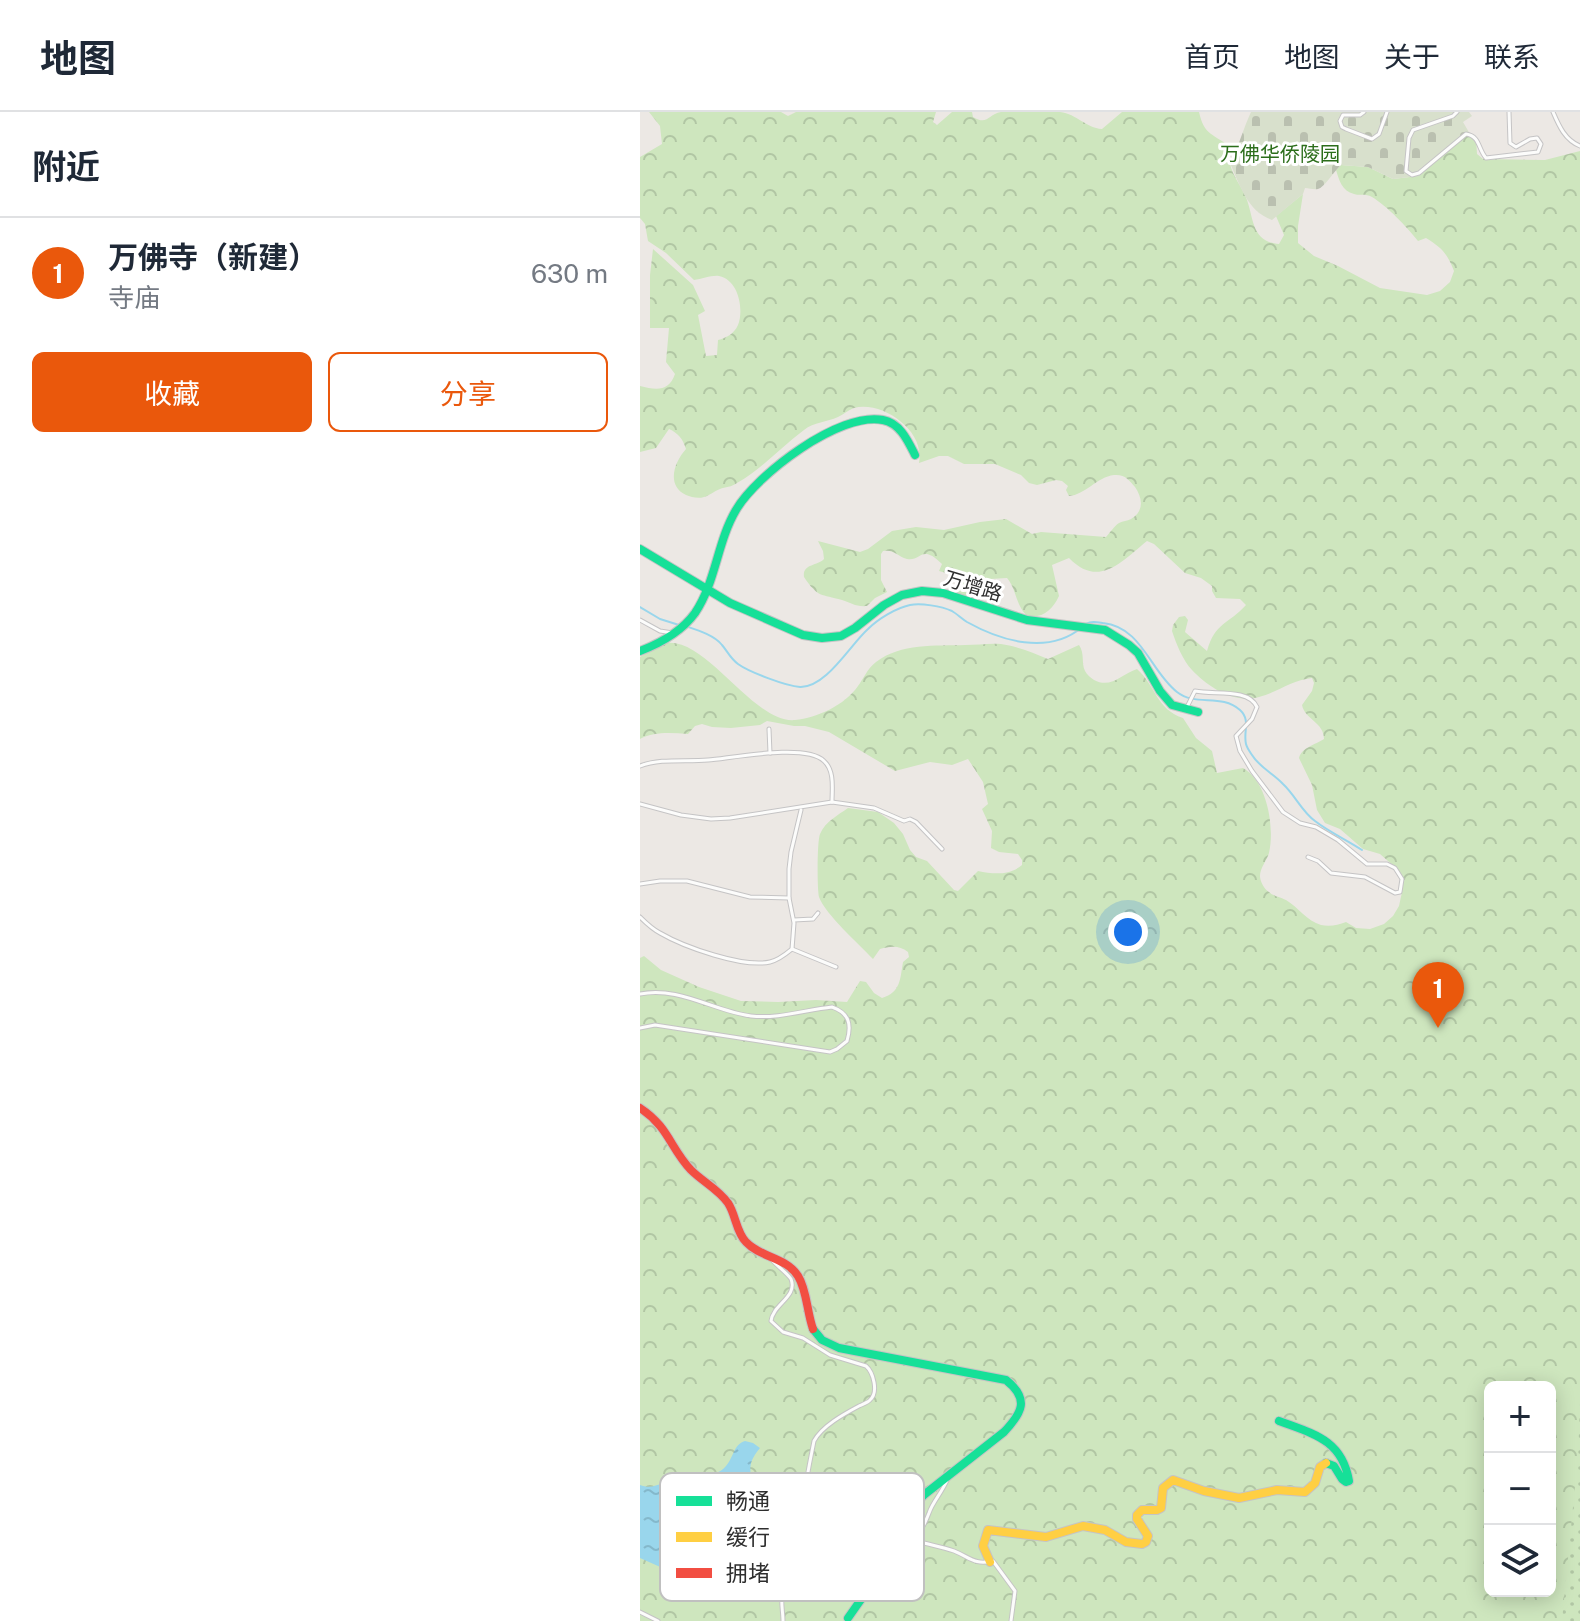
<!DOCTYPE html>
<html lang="zh">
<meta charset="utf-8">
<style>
:root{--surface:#fff;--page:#f2f2f3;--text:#1f2937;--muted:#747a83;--line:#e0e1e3;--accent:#ea580c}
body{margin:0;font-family:"Public Sans","Noto Sans SC",sans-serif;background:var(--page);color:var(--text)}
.controls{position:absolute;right:24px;bottom:24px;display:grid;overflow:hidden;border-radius:12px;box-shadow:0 4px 20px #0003}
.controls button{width:72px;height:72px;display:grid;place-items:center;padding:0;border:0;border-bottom:2px solid var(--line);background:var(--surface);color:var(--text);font:40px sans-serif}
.you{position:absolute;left:488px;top:820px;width:28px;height:28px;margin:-20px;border:6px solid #fff;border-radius:50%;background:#1a73e8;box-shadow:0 0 0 12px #1a73e833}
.badge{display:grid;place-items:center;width:52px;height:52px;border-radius:50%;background:var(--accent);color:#fff;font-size:26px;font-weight:700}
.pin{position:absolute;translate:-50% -66px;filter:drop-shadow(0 2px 4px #0008)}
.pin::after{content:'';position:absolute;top:42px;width:28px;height:24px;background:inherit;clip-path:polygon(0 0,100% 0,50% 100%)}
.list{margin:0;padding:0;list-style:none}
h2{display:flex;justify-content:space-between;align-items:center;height:104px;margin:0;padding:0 32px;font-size:34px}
h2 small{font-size:26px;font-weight:400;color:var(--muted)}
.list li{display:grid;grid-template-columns:52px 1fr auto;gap:24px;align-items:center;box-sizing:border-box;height:112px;padding:0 32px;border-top:2px solid var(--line)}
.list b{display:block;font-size:30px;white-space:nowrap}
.list p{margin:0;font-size:26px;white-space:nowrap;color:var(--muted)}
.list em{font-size:26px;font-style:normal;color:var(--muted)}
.actions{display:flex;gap:16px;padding:24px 32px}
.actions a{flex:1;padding:18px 0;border:2px solid var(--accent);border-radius:12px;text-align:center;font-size:28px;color:var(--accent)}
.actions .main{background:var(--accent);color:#fff}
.icon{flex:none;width:44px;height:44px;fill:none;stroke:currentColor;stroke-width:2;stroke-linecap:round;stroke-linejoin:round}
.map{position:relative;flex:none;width:940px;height:1509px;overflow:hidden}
header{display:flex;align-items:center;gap:48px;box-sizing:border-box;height:112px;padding:0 40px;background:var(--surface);border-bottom:2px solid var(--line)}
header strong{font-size:38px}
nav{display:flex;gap:44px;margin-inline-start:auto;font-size:28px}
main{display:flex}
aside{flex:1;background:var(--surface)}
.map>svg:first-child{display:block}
.forest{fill:url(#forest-crowns);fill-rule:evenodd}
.cemetery{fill:url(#cemetery-stones)}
.park{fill:url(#park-dots)}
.water{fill:url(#water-ripples)}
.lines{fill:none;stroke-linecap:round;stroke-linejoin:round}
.stream{stroke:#99d6ec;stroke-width:2}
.street-casing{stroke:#c5c4c5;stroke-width:5}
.fast-casing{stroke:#c5c4c5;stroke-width:10}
.slow-casing{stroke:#c5c4c5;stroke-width:10}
.jam-casing{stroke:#c5c4c5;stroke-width:10}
.street{stroke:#fcfcfb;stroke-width:3}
.fast{stroke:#16e098;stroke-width:8}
.slow{stroke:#ffcf43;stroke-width:8}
.jam{stroke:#f24e42;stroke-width:8}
.labels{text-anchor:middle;stroke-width:6;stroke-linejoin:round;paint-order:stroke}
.park-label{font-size:20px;fill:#2c6e1b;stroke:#fff}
.street-label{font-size:20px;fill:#2e2e2e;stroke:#fff}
.key{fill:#fff;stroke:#c0c0c0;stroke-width:2}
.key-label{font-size:22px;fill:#2e2e2e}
</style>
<header>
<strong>地图</strong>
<nav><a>首页</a><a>地图</a><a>关于</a><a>联系</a></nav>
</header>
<main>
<aside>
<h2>附近<small></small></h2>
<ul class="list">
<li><span class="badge">1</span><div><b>万佛寺（新建）</b><p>寺庙</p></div><em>630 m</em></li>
</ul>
<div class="actions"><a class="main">收藏</a><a>分享</a></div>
</aside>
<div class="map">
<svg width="940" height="1509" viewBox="0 0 940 1509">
<defs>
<pattern id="forest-crowns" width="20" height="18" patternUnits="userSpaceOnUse" patternTransform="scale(2)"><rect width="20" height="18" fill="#cee6be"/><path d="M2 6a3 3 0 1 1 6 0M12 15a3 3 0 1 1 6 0" fill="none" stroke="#b1c6a4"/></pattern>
<pattern id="cemetery-stones" width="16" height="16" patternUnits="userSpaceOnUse" patternTransform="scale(2)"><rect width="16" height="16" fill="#d8e0cc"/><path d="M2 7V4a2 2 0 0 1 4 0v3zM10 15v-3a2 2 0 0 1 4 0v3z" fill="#bac0b0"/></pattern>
<pattern id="park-dots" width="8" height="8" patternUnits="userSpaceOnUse" patternTransform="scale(2)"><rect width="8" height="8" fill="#cee6be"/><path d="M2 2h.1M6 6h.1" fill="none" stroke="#b1c6a4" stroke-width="1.8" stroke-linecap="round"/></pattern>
<pattern id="water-ripples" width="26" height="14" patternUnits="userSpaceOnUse" patternTransform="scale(2)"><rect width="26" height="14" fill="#99d6ec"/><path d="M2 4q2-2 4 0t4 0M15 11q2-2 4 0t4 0" fill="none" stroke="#84b8cb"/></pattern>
</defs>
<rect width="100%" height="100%" fill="#ece8e4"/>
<!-- forest -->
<path class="forest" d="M9 0H141L148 4 156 0H296L293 10 297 13 312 0H332L333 5C348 14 348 2 361 0 376 0 405 0 420 0 437 2 446 16 462 17L482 0H559C564 22 571 21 588 33 591 40 589 45 590 52 593 65 603 76 607 88 614 108 612 130 639 132L644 123 636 104 663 82 658 114V131L674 144 698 154 740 176 787 183 800 179 810 170 814 159C807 141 802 136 786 126L778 129C767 115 747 94 732 85 725 81 720 84 714 82 702 79 699 68 696 58L701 53 728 55 753 67 778 64 821 25 830 22 836 26 837 42 843 47 905 48 940 39V1509H0V846L4 844 21 858 59 875 101 889 138 890 176 888 207 890 220 869 226 870 234 881 242 886C261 880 260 867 263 850L269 845 268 840C259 833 251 834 240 837L233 847C220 833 185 802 179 785 177 777 177 729 180 722 185 710 198 703 208 696L238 700 254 711 263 722 270 738 276 745 287 749 314 778 318 779 338 759C353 762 369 764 382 753V748L378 742 359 740 351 736 352 719 342 697 348 692 343 670 328 647 312 653 290 650 255 659 189 620 165 614H154L127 609 120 613 91 616 72 615 62 612 55 614 48 622C32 621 15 619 0 627V545C8 541 18 532 27 531 67 526 114 612 155 608 177 606 205 593 218 574 224 566 227 557 236 550 261 531 295 534 325 533 337 533 349 531 361 532 376 534 394 541 408 547L439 533C445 542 441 550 445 559 447 563 451 566 454 568 471 577 482 562 497 557 516 574 516 597 543 606L556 626 572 639 577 661 603 656C627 669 635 715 629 741 627 748 620 756 620 764 620 769 624 777 629 780 633 784 641 785 646 788 658 795 667 809 681 813 690 815 698 813 706 810L716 816 730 817 744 812 753 804 759 794 762 780V766L756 756 740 742 723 737 700 717 685 711 677 698 672 673 659 646C662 635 675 633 684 627 684 610 665 608 662 593L672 579 674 571 672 566C652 568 638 580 619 585 594 592 568 575 552 558 543 549 536 531 532 519L533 513 539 505 545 504 548 508 545 520 567 539C575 510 589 512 606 493L600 487 576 486 572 479V474L561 466 545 461 514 432 507 429C482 449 459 477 429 446L412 453 419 484C413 497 403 507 387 504 375 492 377 478 367 466L350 467 351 479 331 478 329 483H314L324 473 313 463 299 459 302 452C281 431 281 450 267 447 257 444 254 437 243 439L241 442V468L247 480 235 486 227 494C216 495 211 491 202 488 181 482 178 486 164 465 162 452 177 454 184 447L183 439 178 429 220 440 228 437 252 419 276 415 304 418 340 410 366 407 392 422 401 420 466 425C470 421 474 414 479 411 483 409 487 409 491 407 505 399 502 385 495 375 489 368 485 362 474 363 457 365 445 383 429 384L426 378 428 374 422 369 416 368 397 373 389 371 381 363 355 352H324L308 344H299L279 351C282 334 273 319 260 309 248 299 229 292 214 296 208 298 203 303 198 305 187 310 174 310 164 318 141 335 122 357 97 371 92 375 85 375 80 377 74 379 69 384 64 385 58 387 51 385 46 383 26 374 34 350 46 337 43 327 38 321 29 317L16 336 0 340V274C16 278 29 280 35 262L26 250 29 216H10V163L13 137 53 173 65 199 58 203 66 244 77 243 78 228C86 226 94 222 98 213 104 198 99 168 79 164 72 163 62 167 54 168L26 141 8 129 5 112 0 106V45L22 32 20 14ZM850 1275H910V1479H850Z"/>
<!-- cemetery -->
<path class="cemetery" d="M611 0H829L832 4 823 10 830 22 821 26 778 64 753 67 728 55 701 53C695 58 684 76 678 77 674 78 669 76 665 76L663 82 632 108C607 99 600 73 590 51 599 34 603 17 611 0Z"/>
<!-- park -->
<polygon class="park" points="940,1291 940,1509 922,1509 938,1343"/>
<!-- water -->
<path class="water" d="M105 1329 113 1331 120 1336C104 1355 114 1359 109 1375 106 1385 97 1385 94 1398L89 1400 74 1401 57 1406 54 1403 55 1398 53 1396H42L40 1405C55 1421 74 1415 89 1424 95 1428 96 1435 101 1440 106 1447 111 1445 116 1452L108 1456 94 1469 61 1465 51 1461 27 1458 0 1446V1373C15 1379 23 1368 37 1366 53 1363 74 1368 86 1354 94 1345 93 1333 105 1329Z"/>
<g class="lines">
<!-- stream -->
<g class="stream">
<polyline points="0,495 20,507 39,513"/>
<path d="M446 512C452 509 456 510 463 511 502 515 510 559 537 580 556 595 581 581 600 598 611 608 603 620 606 632 607 636 610 640 612 643 620 656 633 661 643 672 655 683 662 700 675 709 689 720 707 728 722 738"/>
<path d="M45 514C57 518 74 523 82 533 88 540 90 546 98 552 109 560 146 574 160 575 186 576 210 533 228 517 238 507 256 496 270 493 281 491 301 494 312 499 317 502 322 507 327 510 361 529 408 543 441 516"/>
</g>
<defs>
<g id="street">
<polyline points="724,0 720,3 703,3 700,9 702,15 706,17 732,27 739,22 747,0"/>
<path d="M817 0 813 4 773 18 769 26 766 59 772 63 779 61 826 22C840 24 838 37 846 46L898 40 901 32 897 26 890 27 876 35 870 31 869 0"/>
<path d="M913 0C919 14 925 28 940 34"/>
<polyline points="0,508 20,519 33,521"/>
<path d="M547 595 555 579C575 583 608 576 617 595L612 607 596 624 600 639 612 659 643 700 660 711 676 715 698 728 727 752H747L755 756 762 767 760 780 755 781 725 765 691 761 678 749 668 745"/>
<polyline points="129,617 130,641"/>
<path d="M0 654C21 646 46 650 68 648 92 646 166 631 184 649 195 659 192 677 192 690"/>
<polyline points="0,692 41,703 71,707 90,706 192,690 234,696 264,709 270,707 276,710 302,737"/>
<polyline points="0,772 20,769 47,769 110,785 149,786"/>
<path d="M0 805C6 811 12 817 20 821 44 835 103 856 130 850 139 848 146 842 152 837L154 811 149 786V757L151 740 161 698"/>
<polyline points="154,808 173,807 178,801"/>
<polyline points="152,837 196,855"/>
<path d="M0 882C39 874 73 899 111 904 138 907 165 898 192 895 209 901 212 912 207 929L197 937 190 940 15 913 0 916"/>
<path d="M131 1147C136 1153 147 1161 151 1167 158 1185 133 1192 131 1209L143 1220 163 1226 190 1243 226 1254C233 1260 239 1280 230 1288 229 1290 221 1293 219 1294 204 1302 182 1314 174 1329 169 1355 162 1383 165 1409 166 1423 177 1445 174 1458 170 1474 146 1468 142 1484 141 1492 143 1501 143 1509"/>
<path d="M308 1366C302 1381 293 1389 289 1401 285 1411 284 1414 276 1423L280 1430C291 1433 303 1435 314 1439 331 1446 334 1453 353 1449L375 1479 371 1509"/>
<polyline points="0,1500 18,1509"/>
</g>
<g id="fast">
<polyline points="0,437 90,491 163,523 182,526 201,524 215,516 244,493 262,483 282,479 303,481 387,508 465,518 489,533 498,541 520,579 532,593 558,600"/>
<path d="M0 539C21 531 42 519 55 501 76 470 77 430 96 398 116 363 200 299 243 308 260 311 268 329 275 343"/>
<path d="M173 1217 182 1228 199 1236 366 1268C390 1287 382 1301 364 1320L285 1382 267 1399 252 1421 234 1469 208 1506"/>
<path d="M639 1309C674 1322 702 1328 709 1369L706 1370 702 1367 694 1354 686 1351"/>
</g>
<polyline id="slow" points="350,1450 343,1434 348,1418 406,1425 443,1414 465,1418 486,1430 502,1432 506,1430 508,1424 497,1407 497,1403 502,1398 517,1398 521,1396 523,1376 533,1368 564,1379 599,1386 637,1378 665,1380 675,1371 680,1355 686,1351"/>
<path id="jam" d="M0 996C29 1015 30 1036 51 1058 63 1070 78 1077 88 1091 96 1103 96 1120 106 1130 121 1146 146 1145 158 1164 167 1178 167 1201 173 1217"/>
</defs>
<!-- street casing -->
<use href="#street" class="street-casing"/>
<!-- fast casing -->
<use href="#fast" class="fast-casing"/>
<!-- slow casing -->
<use href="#slow" class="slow-casing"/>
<!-- jam casing -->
<use href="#jam" class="jam-casing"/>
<!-- street -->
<use href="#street" class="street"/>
<!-- fast -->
<use href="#fast" class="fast"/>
<!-- slow -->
<use href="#slow" class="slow"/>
<!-- jam -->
<use href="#jam" class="jam"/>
</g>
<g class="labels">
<!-- park labels -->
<g class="park-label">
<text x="640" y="49">万佛华侨陵园</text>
</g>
<!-- street labels -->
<g class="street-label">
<text transform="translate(333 474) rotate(17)" y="7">万增路</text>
</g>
</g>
<!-- legend -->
<rect x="20" y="1361" width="264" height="128" rx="12" class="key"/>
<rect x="36" y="1384" width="36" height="10" fill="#16e098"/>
<rect x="36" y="1420" width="36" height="10" fill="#ffcf43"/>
<rect x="36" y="1456" width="36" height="10" fill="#f24e42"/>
<g class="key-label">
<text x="86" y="1397">畅通</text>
<text x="86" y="1433">缓行</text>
<text x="86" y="1469">拥堵</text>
</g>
</svg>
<div class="controls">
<button>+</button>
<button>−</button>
<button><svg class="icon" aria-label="layers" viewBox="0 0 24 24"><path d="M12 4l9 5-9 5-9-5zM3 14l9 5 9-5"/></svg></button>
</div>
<div class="you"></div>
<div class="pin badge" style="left:798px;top:916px">1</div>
</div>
</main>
